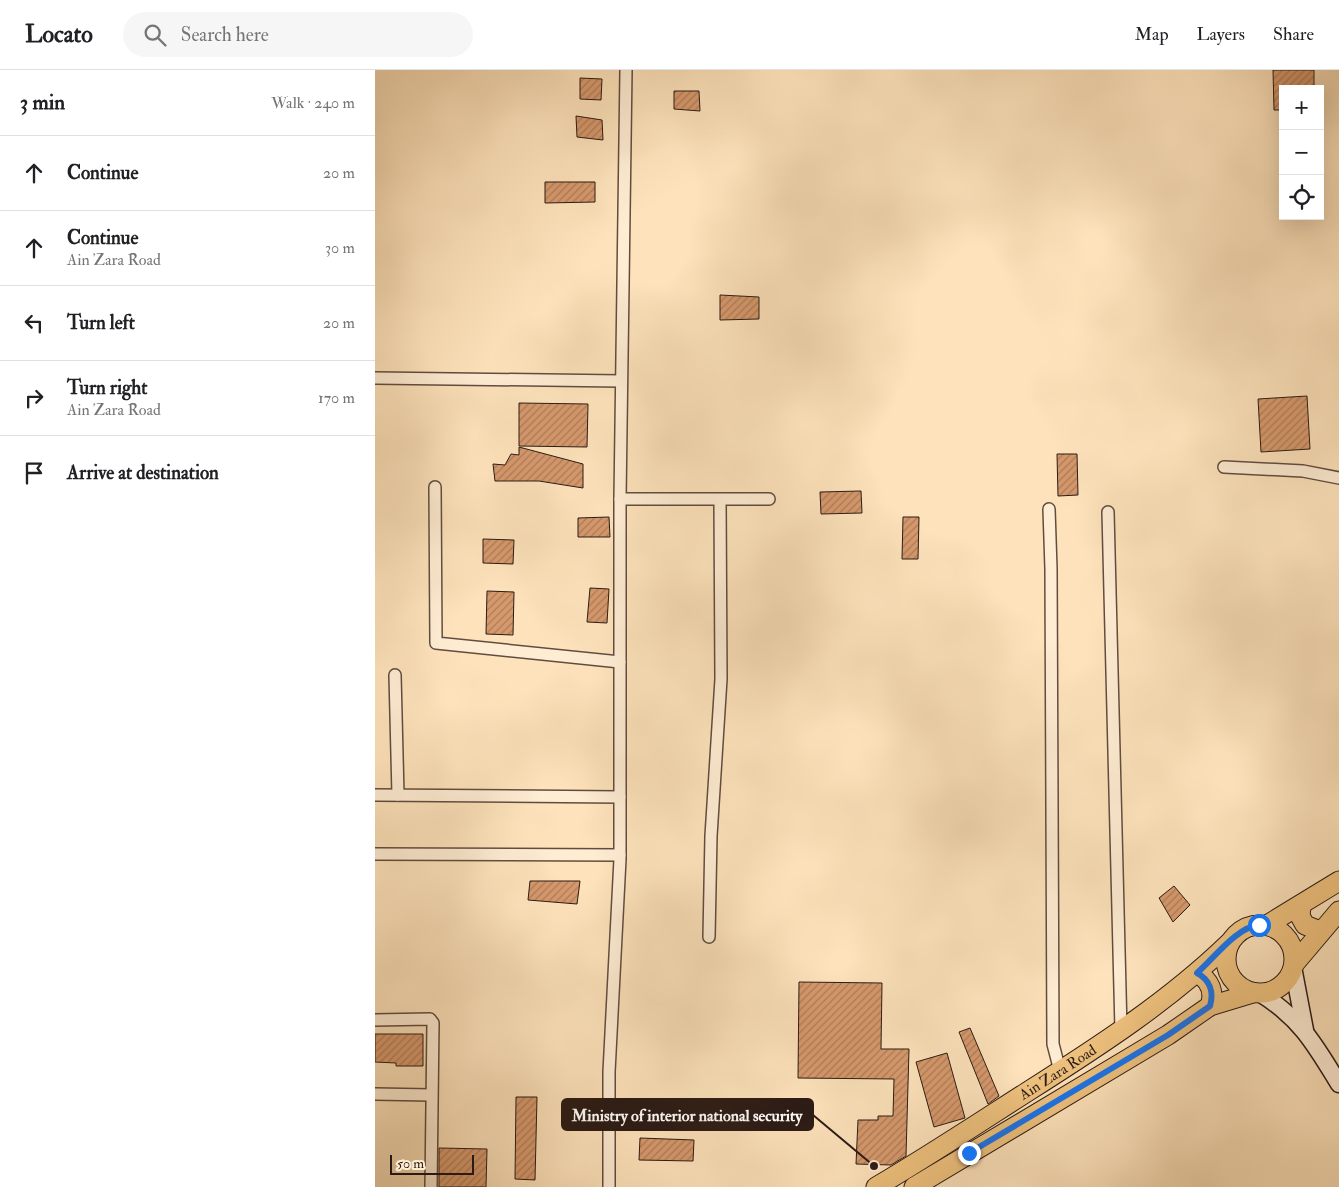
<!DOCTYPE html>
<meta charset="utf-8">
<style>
:root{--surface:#fff;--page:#f6f6f6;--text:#202124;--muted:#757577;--line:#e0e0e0}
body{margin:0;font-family:"IM FELL Double Pica",serif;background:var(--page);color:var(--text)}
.controls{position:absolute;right:15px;top:15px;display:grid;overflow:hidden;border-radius:0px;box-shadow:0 5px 20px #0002}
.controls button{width:45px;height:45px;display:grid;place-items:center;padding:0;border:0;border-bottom:1px solid var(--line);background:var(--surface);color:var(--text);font:25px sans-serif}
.scale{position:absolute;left:15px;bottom:12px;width:84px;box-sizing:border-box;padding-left:5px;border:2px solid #2b1b15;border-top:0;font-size:14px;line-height:18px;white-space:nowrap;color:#2b1b15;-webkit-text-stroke:4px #feecd3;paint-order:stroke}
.stop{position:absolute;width:15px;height:15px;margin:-11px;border:4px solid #1a73e8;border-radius:50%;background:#fff}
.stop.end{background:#1a73e8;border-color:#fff;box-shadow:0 1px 5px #0008}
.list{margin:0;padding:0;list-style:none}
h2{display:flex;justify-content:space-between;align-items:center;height:65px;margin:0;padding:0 20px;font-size:21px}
h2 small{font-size:16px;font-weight:400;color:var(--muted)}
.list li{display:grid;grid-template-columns:32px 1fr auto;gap:15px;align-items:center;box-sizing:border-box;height:75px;padding:0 20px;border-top:1px solid var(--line)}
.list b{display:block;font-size:19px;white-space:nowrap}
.list p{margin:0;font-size:16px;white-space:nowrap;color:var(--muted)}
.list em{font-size:16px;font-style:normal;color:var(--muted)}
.icon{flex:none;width:28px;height:28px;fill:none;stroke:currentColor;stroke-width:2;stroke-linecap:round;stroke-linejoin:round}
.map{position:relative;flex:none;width:964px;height:1117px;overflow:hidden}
header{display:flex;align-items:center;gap:30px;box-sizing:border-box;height:70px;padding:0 25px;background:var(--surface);border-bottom:1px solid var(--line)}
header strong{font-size:24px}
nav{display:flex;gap:28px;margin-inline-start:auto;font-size:18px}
.search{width:350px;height:45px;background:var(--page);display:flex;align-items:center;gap:12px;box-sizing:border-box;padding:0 18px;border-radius:28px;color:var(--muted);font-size:19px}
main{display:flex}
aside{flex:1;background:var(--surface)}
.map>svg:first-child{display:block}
.building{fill:url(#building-hatch);stroke:#2b1b15}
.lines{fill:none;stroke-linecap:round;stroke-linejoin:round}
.street-casing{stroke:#604d3e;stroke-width:14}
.secondary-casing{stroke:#2b1b15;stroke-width:19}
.primary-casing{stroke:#2b1b15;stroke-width:21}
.street{stroke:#feecd3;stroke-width:11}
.secondary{stroke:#feecd3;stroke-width:16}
.primary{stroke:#eec17e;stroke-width:19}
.route{stroke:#1a73e8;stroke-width:6}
.labels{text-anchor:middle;stroke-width:4.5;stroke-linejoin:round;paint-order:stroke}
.street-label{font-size:15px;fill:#2b1b15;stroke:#feecd3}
.leader{fill:none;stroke:#2b1b15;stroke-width:2}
.callout-dot{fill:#2b1b15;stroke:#feecd3;stroke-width:2}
.callout{fill:#2b1b15;stroke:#2b1b15;stroke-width:2}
.callout-label{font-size:16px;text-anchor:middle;font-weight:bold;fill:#fff}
</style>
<header>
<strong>Locato</strong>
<div class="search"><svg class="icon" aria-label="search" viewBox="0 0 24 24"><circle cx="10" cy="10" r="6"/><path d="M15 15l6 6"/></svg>Search here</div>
<nav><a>Map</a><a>Layers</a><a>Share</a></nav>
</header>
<main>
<aside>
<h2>3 min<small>Walk · 240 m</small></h2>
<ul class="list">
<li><svg class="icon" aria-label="ahead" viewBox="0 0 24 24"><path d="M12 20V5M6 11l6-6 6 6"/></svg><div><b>Continue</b></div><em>20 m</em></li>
<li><svg class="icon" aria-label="ahead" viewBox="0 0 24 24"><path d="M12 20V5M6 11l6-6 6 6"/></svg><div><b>Continue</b><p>Ain Zara Road</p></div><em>30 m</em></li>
<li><svg class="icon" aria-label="left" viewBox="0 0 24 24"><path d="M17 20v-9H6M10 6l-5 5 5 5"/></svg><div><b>Turn left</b></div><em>20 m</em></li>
<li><svg class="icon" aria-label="right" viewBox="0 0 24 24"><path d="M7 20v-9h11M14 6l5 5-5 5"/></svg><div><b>Turn right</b><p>Ain Zara Road</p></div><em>170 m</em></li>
<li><svg class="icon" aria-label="arrive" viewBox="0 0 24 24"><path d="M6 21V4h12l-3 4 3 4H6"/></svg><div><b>Arrive at destination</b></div></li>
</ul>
</aside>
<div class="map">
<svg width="964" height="1117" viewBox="0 0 964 1117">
<defs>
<pattern id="building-hatch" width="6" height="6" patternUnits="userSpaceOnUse" patternTransform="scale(1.25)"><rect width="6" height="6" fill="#d6996d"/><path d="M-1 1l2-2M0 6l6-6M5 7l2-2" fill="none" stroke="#ae7c58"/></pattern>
</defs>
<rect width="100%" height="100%" fill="#fde2bb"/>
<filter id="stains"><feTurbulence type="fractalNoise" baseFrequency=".004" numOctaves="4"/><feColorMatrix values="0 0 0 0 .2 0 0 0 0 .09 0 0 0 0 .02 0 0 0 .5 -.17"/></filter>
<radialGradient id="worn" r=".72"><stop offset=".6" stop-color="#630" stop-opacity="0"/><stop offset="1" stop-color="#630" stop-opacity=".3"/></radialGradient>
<!-- building -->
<g class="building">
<polygon points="898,0 939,0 939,19 908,19 908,40 899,40"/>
<polygon points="205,8 227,9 226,30 205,29"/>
<polygon points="299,21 324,21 325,41 299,39"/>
<polygon points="201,46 227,50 228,70 202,67"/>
<polygon points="170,112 220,112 220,132 170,133"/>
<polygon points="345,225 384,227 384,249 345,250"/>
<polygon points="932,326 935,379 886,382 883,329"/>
<polygon points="144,333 213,334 212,377 144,376"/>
<polygon points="144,377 208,394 208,418 164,411 120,411 118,394 130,395 136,384 144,385"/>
<polygon points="682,384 702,384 703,425 683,426"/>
<polygon points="486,421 487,443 446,444 445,422"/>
<polygon points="234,447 235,467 203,467 203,448"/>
<polygon points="528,447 544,447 543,489 527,489"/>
<polygon points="108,469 139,470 138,494 108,493"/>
<polygon points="215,518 234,519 232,553 212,552"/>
<polygon points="112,521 139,522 138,565 111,564"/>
<polygon points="155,811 205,811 202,834 153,830"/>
<polygon points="799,816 815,835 798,852 784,828"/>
<polygon points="424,912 507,913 506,979 534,979 531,1086 516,1095 481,1094 483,1050 503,1050 503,1046 518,1046 519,1009 423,1008"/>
<polygon points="595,958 624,1026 613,1034 584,962"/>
<polygon points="0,964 48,964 48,996 21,996 21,993 0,992"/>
<polygon points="572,983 590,1048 559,1057 541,992"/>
<polygon points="141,1027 162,1027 160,1110 140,1109"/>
<polygon points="265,1068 319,1070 318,1091 264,1090"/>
<polygon points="64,1078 112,1079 111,1117 64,1117"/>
</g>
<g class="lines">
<defs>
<g id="street">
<polyline points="0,308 246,311"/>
<polyline points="849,397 928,401 964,408"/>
<polyline points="60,417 61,573 245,592"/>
<polyline points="245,429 394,429"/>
<polyline points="674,439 676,499 678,974 685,1001"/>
<polyline points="733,442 746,960"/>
<polyline points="20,605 23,725"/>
<polyline points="0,725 245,727"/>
<polyline points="0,784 245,785"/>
<polyline points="334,867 336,766 346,609 345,430"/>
<polyline points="0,950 55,949 58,953 56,1117"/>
<polyline points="0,1024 56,1025"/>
<polyline points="234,1117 234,1002 245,789 245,429 251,0"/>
</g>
<g id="secondary">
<polyline points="918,897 930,960"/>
<path d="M886 924C926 949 940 975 964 1014"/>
</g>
<g id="primary">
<polyline points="926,836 925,846 930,855 945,861"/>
<circle cx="885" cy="889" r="34"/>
<polyline points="892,855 964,811"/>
<polyline points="920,893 964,841"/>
<path d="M822 903C835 910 840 922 835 936"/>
<path id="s1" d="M501 1117C552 1087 602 1054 652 1022 723 977 794 931 854 873"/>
<polyline points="539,1117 793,965 835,936 878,923"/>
</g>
</defs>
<!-- street casing -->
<use href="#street" class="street-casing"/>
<!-- secondary casing -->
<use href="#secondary" class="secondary-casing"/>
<!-- primary casing -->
<use href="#primary" class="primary-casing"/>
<!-- street -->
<use href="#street" class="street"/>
<!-- secondary -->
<use href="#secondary" class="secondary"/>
<!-- primary -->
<use href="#primary" class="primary"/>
</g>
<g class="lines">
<!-- route -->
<path class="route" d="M594 1083 793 965 835 936C839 922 835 910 822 903 840 887 862 857 884 855"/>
</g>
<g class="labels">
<!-- street labels -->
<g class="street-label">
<text dy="5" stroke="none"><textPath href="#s1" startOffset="215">Ain Zara Road</textPath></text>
</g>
</g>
<!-- callouts -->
<path class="leader" d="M499 1096L438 1045"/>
<circle class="callout-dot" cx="499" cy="1096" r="5"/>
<rect class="callout" x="187" y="1029" width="251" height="31" rx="5"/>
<g class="callout-label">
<text x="312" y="1051">Ministry of interior national security</text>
</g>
<rect width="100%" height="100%" filter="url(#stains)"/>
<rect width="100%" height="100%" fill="url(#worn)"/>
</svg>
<div class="controls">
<button>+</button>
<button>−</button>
<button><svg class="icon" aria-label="locate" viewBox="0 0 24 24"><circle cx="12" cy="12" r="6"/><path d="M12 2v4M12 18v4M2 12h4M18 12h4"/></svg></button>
</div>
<div class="scale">50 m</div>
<div class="stop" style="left:884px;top:855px"></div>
<div class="stop end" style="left:594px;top:1083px"></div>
</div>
</main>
